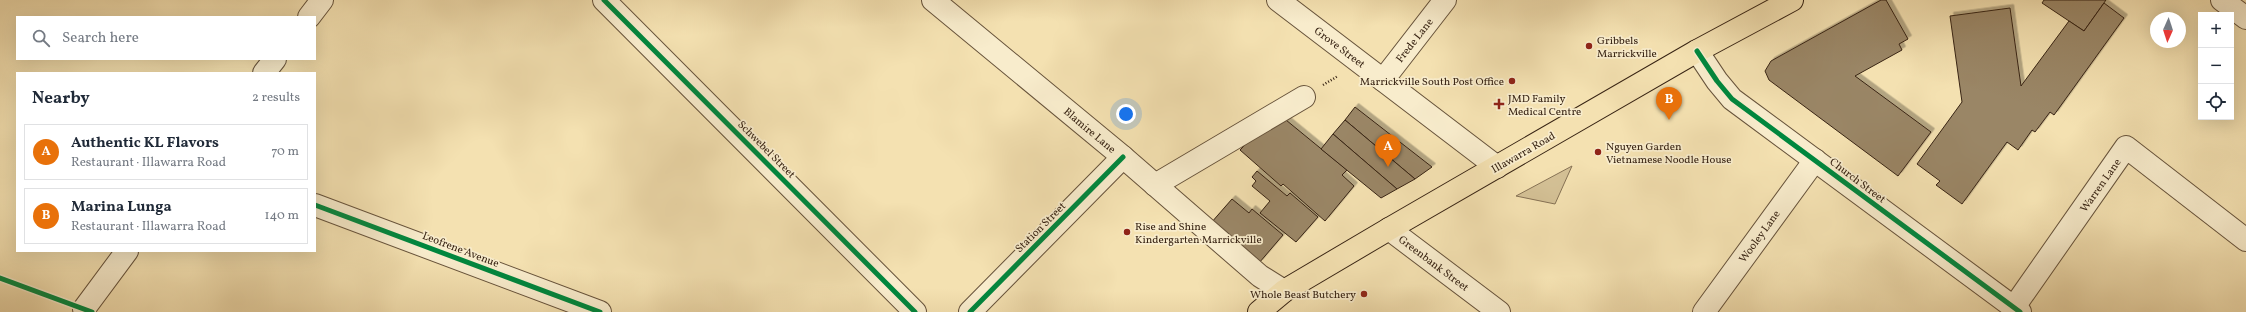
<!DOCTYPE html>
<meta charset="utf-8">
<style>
:root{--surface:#fff;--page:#f2f2f3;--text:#1f2937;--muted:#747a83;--line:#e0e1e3;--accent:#1a73e8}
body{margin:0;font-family:Vollkorn,serif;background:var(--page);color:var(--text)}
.controls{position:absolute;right:12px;top:12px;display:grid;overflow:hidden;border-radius:0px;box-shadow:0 4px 16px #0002}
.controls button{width:36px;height:36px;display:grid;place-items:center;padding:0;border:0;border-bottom:1px solid var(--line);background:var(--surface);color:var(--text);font:20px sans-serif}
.compass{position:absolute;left:2150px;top:12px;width:36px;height:36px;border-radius:50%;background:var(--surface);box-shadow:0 4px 16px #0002;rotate:183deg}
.you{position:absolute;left:1126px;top:114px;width:14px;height:14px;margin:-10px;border:3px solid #fff;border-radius:50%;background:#1a73e8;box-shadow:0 0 0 6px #1a73e833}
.badge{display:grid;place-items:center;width:26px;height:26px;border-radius:50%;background:var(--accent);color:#fff;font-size:13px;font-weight:700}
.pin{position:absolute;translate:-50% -33px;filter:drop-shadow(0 1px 2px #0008)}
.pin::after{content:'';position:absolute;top:21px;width:14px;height:12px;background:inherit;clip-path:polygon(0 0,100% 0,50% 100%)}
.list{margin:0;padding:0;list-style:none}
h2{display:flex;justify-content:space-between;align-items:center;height:52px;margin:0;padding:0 16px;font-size:17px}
h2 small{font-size:13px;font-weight:400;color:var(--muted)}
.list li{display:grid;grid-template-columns:26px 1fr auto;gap:12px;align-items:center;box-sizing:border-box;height:56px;margin:0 8px 8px;padding:0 8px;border:1px solid var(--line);border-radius:0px}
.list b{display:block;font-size:15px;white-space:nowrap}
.list p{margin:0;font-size:13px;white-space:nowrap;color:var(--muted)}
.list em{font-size:13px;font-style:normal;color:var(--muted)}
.icon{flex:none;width:22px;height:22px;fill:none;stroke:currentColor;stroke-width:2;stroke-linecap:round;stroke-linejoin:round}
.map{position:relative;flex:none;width:2246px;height:312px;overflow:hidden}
.search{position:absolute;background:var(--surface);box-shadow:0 4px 16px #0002;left:16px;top:16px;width:300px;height:44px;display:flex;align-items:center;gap:10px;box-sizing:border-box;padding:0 14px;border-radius:0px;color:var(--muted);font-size:15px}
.panel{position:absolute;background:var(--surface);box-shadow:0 4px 16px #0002;left:16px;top:72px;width:300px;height:180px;border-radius:0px}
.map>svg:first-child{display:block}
.green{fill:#d4c196;stroke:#867255}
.building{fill:#9a8666;stroke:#382414;filter:url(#shadow)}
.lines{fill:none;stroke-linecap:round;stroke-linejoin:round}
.minor-casing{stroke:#67533b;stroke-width:24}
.major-casing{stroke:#382414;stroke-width:24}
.path{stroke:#382414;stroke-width:2.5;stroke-dasharray:1 2;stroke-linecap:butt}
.minor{stroke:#f8eccc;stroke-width:22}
.major{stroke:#f4e1b1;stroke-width:22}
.cycleway-casing{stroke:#f8eccc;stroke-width:8}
.cycleway{stroke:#00873e;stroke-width:5}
.poi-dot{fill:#8f2418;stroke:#f8eccc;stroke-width:1.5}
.labels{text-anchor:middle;stroke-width:3.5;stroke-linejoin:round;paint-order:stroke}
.street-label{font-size:11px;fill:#382414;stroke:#f8eccc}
.poi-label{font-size:11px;fill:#382414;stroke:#f8eccc;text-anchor:start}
</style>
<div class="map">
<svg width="2246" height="312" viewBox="0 0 2246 312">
<defs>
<filter id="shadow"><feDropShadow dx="3.5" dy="-3.5" stdDeviation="0" flood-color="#0004"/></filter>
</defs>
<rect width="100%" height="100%" fill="#f4e1b1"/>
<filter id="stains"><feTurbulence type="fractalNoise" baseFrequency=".005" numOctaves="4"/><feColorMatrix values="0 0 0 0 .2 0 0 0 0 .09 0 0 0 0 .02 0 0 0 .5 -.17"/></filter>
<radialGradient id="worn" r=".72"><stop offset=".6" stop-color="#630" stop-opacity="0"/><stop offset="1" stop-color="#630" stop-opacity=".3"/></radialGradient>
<!-- green -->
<polygon class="green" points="1572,166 1555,204 1516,196"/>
<!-- building -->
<g class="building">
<polygon points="1881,0 1886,0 1908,39 1899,44 1902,50 1855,76 1931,132 1898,176 1769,80 1765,71 1771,61"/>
<polygon points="2044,0 2106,0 2084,31 2042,3"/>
<polygon points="2104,3 2124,18 2054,115 2050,112 2035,132 2032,130 2018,150 2007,142 1962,204 1936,185 1940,181 1917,164 1962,102 1950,16 2010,8 2021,86 2069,21 2084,31"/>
<polygon points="1355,107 1432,167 1415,179 1345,120"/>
<polygon points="1286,120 1347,170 1342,175 1354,186 1325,221 1283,184 1281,186 1240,150 1248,142"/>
<polygon points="1345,120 1415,179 1397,189 1333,134"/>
<polygon points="1333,134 1397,189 1381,198 1321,149"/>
<polygon points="1257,171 1287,196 1290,193 1318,217 1296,242 1260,213 1270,201 1252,186 1256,181 1252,177"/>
<polygon points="1232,199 1249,213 1252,209 1283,235 1259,263 1211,223"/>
</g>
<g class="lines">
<defs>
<g id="minor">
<polyline points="604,0 915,312"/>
<polyline points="933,0 1123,157 1260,276 1284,291"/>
<polyline points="1278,0 1497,167"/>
<polyline points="2222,0 2246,18"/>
<polyline points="309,17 322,0"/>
<polyline points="1697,51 1717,81 1732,99 2020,312"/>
<polyline points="264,73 275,59"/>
<polyline points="1383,80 1445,0"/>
<polyline points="1155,185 1304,97"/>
<polyline points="315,205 600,312"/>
<polyline points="1389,229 1499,312"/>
<polyline points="2014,307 2126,147 2246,240"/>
<polyline points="84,309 127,251"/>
<polyline points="970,312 1123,157"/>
<polyline points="1704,312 1815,160"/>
</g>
<polyline id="major" points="1259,312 1284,291 1389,229 1697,51 1792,0"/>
</defs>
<!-- minor casing -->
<use href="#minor" class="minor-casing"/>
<!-- major casing -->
<use href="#major" class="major-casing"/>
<!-- path -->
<polyline class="path" points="1323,85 1338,76"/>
<!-- minor -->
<use href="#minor" class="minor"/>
<!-- major -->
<use href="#major" class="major"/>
<defs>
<g id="cycleway">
<polyline points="604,0 915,312"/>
<polyline points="1697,51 1717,81 1732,99 2020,312"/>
<polyline points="315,205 600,312"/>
<polyline points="0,278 92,312"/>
<polyline points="970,312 1123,157"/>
</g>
</defs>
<!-- cycleway casing -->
<use href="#cycleway" class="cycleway-casing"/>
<!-- cycleway -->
<use href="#cycleway" class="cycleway"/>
</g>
<!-- markers -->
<g class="poi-dot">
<circle cx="1589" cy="46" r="4"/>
<circle cx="1512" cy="81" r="4"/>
<path d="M1497 98h4v4h4v4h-4v4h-4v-4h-4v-4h4z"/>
<circle cx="1598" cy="152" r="4"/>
<circle cx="1127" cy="232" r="4"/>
<circle cx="1364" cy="294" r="4"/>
</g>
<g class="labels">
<!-- street labels -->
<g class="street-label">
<text transform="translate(1414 40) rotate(-52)" y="4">Frede Lane</text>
<text transform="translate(1340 47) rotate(37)" y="4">Grove Street</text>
<text transform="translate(1090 130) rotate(40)" y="4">Blamire Lane</text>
<text transform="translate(767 149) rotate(45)" y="4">Schwebel Street</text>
<text transform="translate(1523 152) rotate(-30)" y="4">Illawarra Road</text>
<text transform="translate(1858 180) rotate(37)" y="4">Church Street</text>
<text transform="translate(2100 185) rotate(-55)" y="4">Warren Lane</text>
<text transform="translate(1040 227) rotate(-45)" y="4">Station Street</text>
<text transform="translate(1759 236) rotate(-54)" y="4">Wooley Lane</text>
<text transform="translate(461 249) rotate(21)" y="4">Leofrene Avenue</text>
<text transform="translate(1434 263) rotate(37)" y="4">Greenbank Street</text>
</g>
<!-- poi labels -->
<g class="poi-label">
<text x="1597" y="44">Gribbels<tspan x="1597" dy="13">Marrickville</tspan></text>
<text x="1504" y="85" text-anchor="end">Marrickville South Post Office</text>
<text x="1508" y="102">JMD Family<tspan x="1508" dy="13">Medical Centre</tspan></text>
<text x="1606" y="150">Nguyen Garden<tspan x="1606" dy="13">Vietnamese Noodle House</tspan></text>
<text x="1135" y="230">Rise and Shine<tspan x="1135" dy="13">Kindergarten Marrickville</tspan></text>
<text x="1356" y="298" text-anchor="end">Whole Beast Butchery</text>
</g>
</g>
<rect width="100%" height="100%" filter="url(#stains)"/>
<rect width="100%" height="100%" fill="url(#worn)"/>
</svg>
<div class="controls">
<button>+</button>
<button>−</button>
<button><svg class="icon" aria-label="locate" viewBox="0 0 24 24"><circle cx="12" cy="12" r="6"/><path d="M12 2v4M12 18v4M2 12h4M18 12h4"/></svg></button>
</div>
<svg class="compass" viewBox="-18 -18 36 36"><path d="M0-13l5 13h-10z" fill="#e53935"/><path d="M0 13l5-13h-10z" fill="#747a83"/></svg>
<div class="you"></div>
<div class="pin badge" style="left:1388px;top:167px;background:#e8710a">A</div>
<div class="pin badge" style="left:1669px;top:120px;background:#e8710a">B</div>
<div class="search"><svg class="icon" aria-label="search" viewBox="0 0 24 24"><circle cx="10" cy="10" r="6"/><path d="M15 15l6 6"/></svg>Search here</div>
<section class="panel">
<h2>Nearby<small>2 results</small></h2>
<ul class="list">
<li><span class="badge" style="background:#e8710a">A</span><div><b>Authentic KL Flavors</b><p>Restaurant · Illawarra Road</p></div><em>70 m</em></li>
<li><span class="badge" style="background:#e8710a">B</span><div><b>Marina Lunga</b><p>Restaurant · Illawarra Road</p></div><em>140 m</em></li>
</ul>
</section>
</div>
